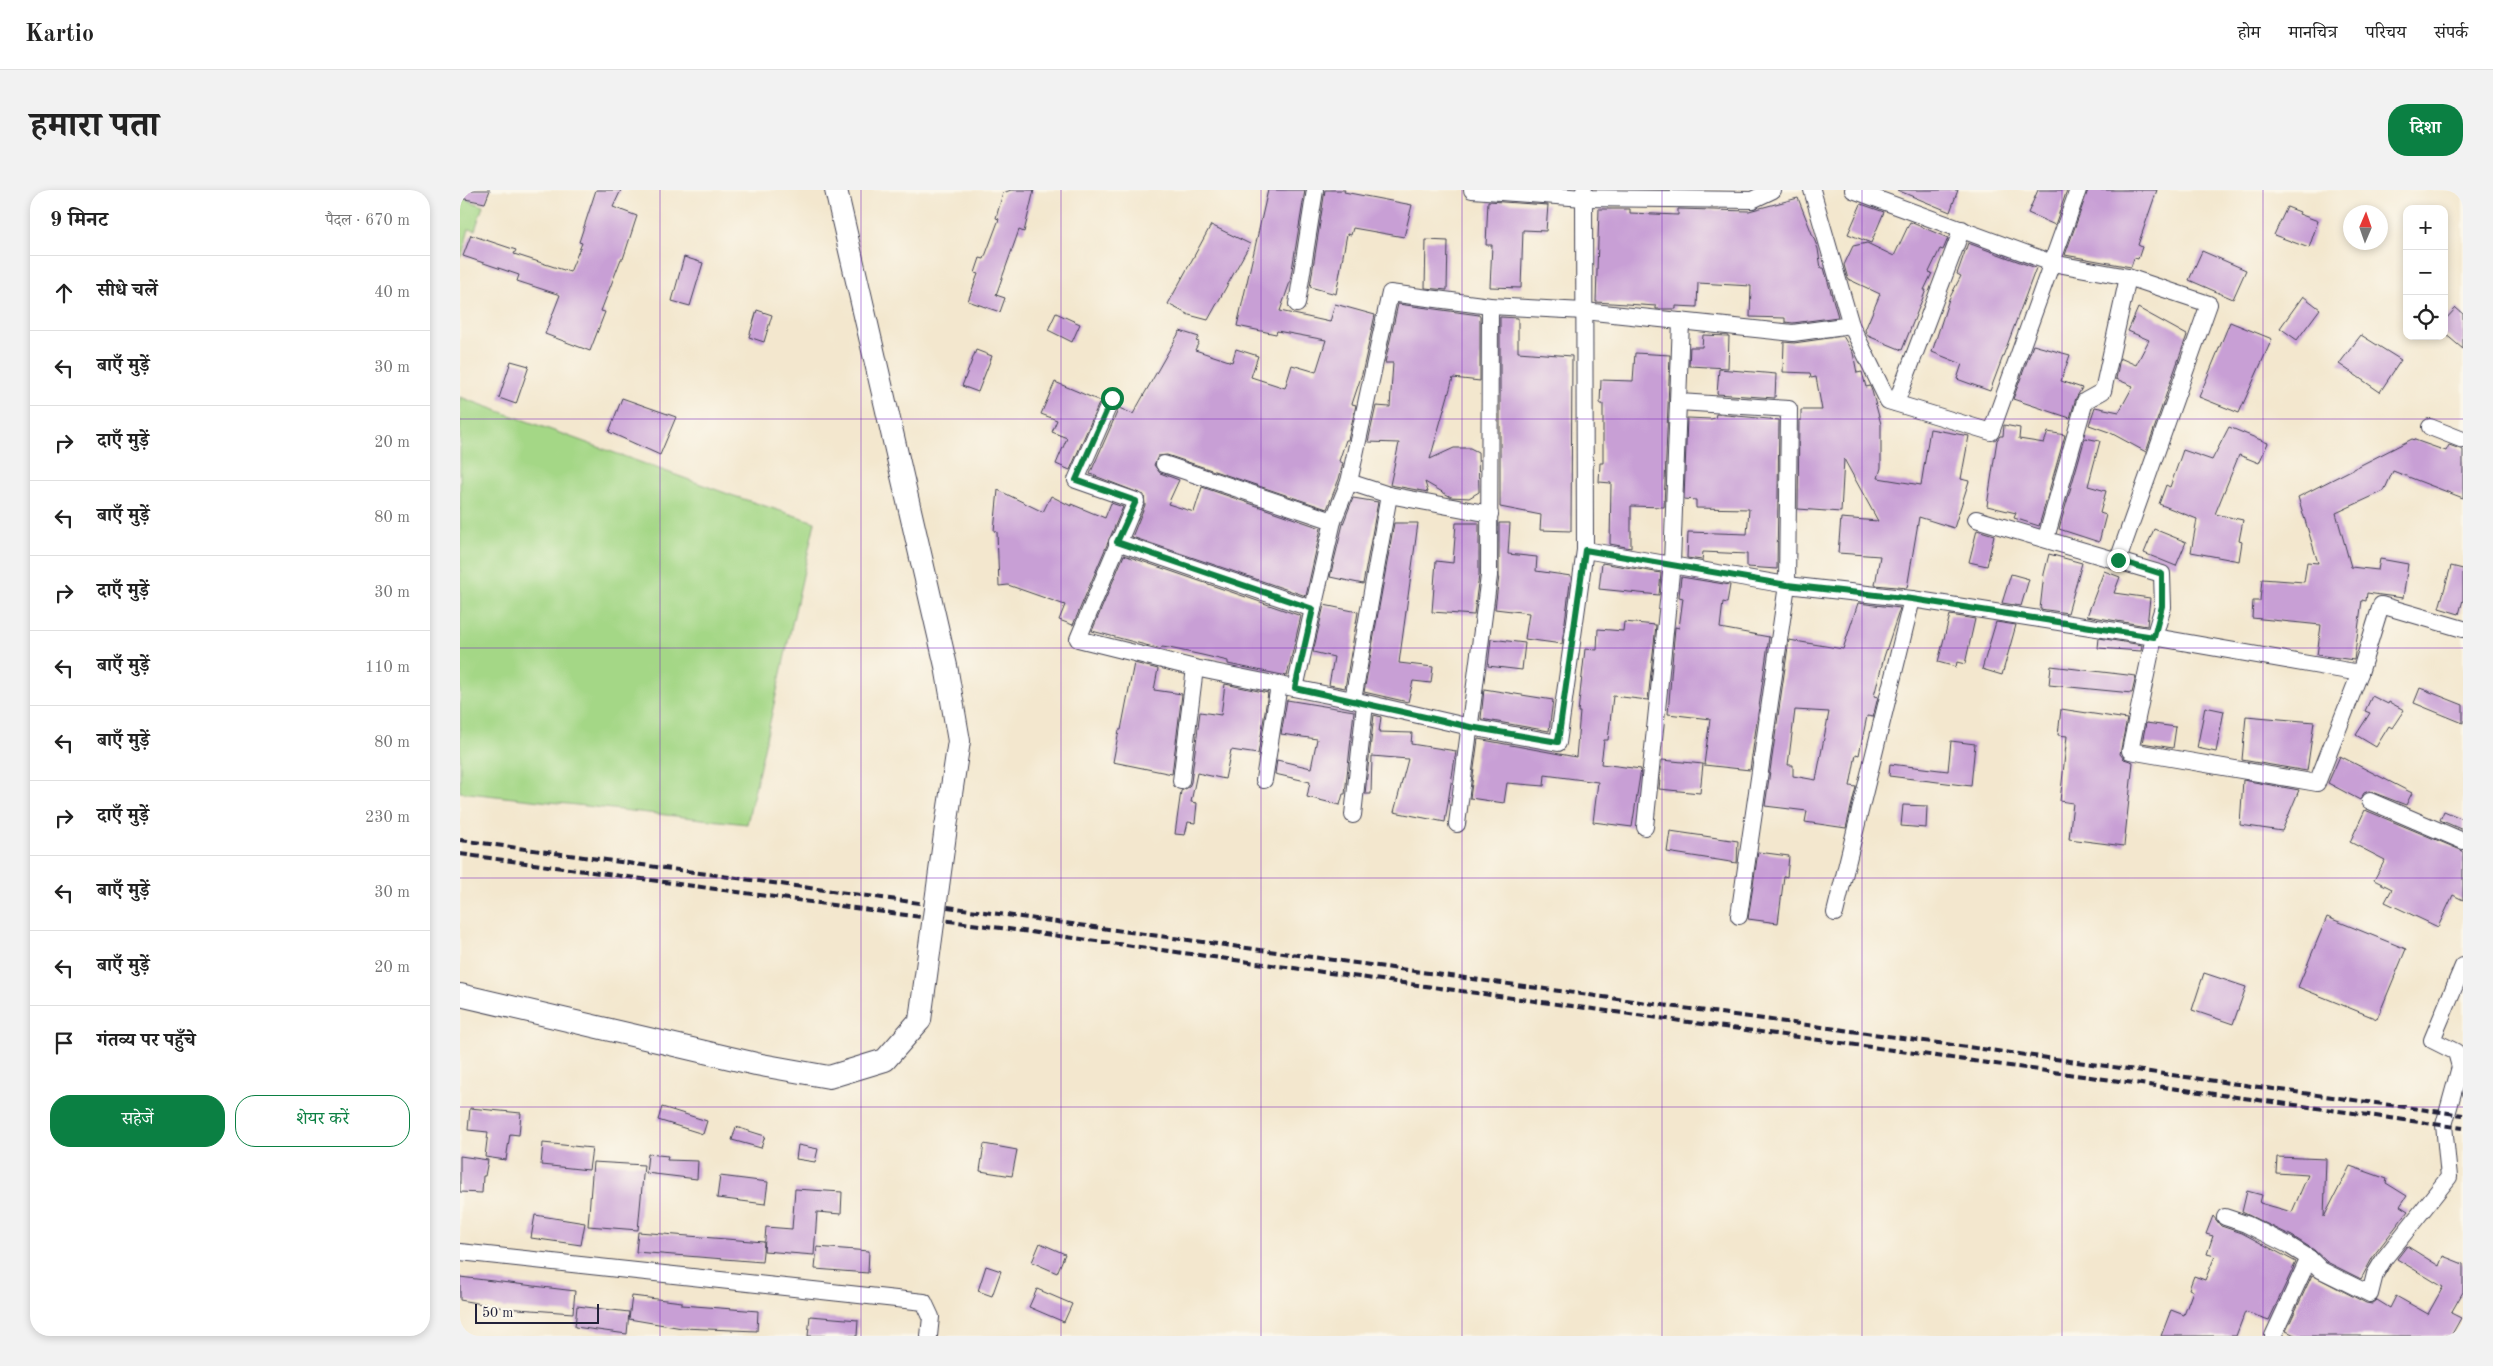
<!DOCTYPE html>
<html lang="hi">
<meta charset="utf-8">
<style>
:root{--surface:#fff;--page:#f2f2f2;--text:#222;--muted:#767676;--line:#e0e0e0;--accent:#0b8043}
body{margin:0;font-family:"Old Standard TT","Noto Serif Devanagari",serif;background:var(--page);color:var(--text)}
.controls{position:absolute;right:15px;top:15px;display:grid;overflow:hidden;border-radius:10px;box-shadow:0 2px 8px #0003}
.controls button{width:45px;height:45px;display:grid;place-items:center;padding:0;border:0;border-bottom:1px solid var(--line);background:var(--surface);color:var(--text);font:25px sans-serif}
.compass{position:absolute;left:1883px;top:15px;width:45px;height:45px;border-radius:50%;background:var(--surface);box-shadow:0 2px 8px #0003;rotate:2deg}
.scale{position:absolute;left:15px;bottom:12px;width:124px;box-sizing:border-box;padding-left:5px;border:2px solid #22223b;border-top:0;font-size:14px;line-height:18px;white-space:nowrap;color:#22223b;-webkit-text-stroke:4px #fbf7ec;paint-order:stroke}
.stop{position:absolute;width:15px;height:15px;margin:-11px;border:4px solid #0b8043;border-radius:50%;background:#fff}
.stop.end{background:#0b8043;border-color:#fff;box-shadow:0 1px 5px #0008}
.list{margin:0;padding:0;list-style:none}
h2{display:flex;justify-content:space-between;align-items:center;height:65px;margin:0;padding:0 20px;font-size:21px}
h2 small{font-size:16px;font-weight:400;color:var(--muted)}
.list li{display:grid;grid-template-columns:32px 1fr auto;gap:15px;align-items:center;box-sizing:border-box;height:75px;padding:0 20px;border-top:1px solid var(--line)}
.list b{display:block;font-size:19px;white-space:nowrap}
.list em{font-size:16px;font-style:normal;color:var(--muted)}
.actions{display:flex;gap:10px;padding:15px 20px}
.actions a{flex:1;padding:11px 0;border:1px solid var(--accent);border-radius:20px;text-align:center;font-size:18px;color:var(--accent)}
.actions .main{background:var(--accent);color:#fff}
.icon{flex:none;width:28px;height:28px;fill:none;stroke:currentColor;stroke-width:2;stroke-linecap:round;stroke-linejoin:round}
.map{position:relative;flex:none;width:2003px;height:1146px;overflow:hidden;border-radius:20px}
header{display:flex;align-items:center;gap:30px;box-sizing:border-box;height:70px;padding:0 25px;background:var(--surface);border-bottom:1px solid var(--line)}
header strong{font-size:24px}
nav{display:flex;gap:28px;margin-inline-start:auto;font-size:18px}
.intro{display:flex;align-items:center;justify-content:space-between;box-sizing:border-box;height:120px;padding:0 30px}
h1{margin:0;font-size:35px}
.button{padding:12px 22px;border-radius:20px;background:var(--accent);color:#fff;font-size:18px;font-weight:700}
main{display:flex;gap:30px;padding:0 30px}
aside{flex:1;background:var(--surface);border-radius:20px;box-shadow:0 2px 8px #0003}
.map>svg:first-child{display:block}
.grass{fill:#a4d786;stroke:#637c60}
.building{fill:#c89fd5;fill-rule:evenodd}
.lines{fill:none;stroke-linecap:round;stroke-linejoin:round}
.minor-casing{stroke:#414051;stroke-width:18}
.secondary-casing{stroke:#414051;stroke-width:24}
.minor{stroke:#fff;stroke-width:16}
.secondary{stroke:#fff;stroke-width:22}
.rail{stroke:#22223b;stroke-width:4;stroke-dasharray:8 4;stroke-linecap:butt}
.secondary-bridge-casing{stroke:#414051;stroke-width:24;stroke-linecap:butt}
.secondary-bridge{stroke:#fff;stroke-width:22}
.route{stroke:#0b8043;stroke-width:6}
.grid{fill:none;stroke:#7b2cbf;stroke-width:1;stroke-opacity:0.55}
</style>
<header>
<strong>Kartio</strong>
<nav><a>होम</a><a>मानचित्र</a><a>परिचय</a><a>संपर्क</a></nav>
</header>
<div class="intro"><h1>हमारा पता</h1><a class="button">दिशा</a></div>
<main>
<aside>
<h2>9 मिनट<small>पैदल · 670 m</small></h2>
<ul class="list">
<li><svg class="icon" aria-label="ahead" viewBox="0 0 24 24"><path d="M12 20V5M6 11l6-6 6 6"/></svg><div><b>सीधे चलें</b></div><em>40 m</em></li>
<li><svg class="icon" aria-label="left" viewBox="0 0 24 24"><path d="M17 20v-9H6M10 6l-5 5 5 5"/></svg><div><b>बाएँ मुड़ें</b></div><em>30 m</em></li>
<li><svg class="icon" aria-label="right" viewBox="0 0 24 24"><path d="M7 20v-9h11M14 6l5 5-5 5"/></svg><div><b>दाएँ मुड़ें</b></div><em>20 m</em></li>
<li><svg class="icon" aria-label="left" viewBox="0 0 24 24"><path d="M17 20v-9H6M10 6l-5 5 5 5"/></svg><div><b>बाएँ मुड़ें</b></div><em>80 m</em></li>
<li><svg class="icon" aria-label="right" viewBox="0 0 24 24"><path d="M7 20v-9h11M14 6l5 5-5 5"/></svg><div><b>दाएँ मुड़ें</b></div><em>30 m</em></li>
<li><svg class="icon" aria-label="left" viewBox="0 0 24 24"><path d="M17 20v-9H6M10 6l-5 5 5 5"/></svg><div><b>बाएँ मुड़ें</b></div><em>110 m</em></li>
<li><svg class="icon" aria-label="left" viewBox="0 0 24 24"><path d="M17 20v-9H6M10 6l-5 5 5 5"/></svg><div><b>बाएँ मुड़ें</b></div><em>80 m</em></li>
<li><svg class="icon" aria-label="right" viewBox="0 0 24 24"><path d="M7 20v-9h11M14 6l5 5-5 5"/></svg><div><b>दाएँ मुड़ें</b></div><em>230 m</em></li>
<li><svg class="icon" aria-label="left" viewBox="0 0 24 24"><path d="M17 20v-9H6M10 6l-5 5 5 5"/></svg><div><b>बाएँ मुड़ें</b></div><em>30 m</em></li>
<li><svg class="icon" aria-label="left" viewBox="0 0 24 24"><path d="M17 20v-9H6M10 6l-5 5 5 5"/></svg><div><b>बाएँ मुड़ें</b></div><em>20 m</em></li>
<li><svg class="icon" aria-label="arrive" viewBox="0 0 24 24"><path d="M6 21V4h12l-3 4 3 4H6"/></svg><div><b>गंतव्य पर पहुँचे</b></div></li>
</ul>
<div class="actions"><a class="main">सहेजें</a><a>शेयर करें</a></div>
</aside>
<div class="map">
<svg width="2003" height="1146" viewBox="0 0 2003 1146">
<rect width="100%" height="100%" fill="#fbf7ec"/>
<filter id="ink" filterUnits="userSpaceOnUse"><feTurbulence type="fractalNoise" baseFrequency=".02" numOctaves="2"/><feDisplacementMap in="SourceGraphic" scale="10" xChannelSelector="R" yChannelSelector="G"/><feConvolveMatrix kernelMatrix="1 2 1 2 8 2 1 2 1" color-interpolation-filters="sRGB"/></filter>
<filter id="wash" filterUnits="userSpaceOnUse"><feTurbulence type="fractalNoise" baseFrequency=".0096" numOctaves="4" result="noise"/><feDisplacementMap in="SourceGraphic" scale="20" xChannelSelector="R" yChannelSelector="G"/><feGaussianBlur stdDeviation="1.12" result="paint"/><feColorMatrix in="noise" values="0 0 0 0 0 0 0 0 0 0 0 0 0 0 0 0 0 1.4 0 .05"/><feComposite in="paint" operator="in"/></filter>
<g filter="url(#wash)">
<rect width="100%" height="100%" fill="#f3e7ce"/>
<!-- grass -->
<g class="grass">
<polygon points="0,7 23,16 15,40 9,39 2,65 0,67"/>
<polygon points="0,207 271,305 355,332 287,634 0,602"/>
</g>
<g id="blocks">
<!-- building -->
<g class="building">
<polygon points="0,0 30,0 25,13 0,8"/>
<polygon points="136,0 161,0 153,17 177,26 163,69 161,69 141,121 145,122 130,161 85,144 100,105 57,91 59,85 3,66 11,45 56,60 54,64 110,82 122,53 119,52"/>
<polygon points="551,0 574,0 564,42 559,40 536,105 545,108 540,122 508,111 518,84 515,83 520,68 524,69 539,29 536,28 543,3"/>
<polygon points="808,0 845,0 830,92 820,121 870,132 875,114 915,125 902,184 892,214 896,215 888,250 886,250 879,271 883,273 879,289 867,319 707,265 698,266 694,275 700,283 719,290 708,314 734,322 742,297 861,338 846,406 672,347 685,315 684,305 630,284 659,218 673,224 720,141 739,147 736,151 739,152 735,160 772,172 776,159 798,166 791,187 825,198 832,175 856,182 866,150 817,141 816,144 777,136"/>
<polygon points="865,0 885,0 884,2 952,15 944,47 893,38 891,45 887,44 876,104 850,97"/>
<polygon points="1437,0 1498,0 1490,22"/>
<polygon points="1578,0 1607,0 1595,35 1568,23"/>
<polygon points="1628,0 1697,0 1678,55 1682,57 1678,69 1674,68 1671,77 1605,65"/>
<polygon points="1338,8 1358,59 1361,78 1364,78 1378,127 1333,133 1325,132 1325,128 1290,127 1291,96 1238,93 1237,117 1216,116 1216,119 1196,119 1196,116 1136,112 1139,19 1170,19 1170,23 1218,25 1218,19 1289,21"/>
<polygon points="1028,11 1088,15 1086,41 1063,40 1061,98 1030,97 1032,55 1026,55"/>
<polygon points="1401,14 1424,22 1411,53 1388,44"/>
<polygon points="1827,17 1840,22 1839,24 1858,31 1849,58 1814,45"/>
<polygon points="1450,32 1488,48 1483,60 1480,59 1469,82 1472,83 1464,100 1466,100 1442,160 1408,146 1405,140 1420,104 1388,89 1384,75 1393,56 1407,53 1434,66"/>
<polygon points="751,35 790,54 748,130 729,125 708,114"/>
<polygon points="966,50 988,51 987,100 965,98"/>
<polygon points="1508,53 1576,78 1530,201 1497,189 1502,174 1472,162 1489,109 1501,86 1497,84"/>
<polygon points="1742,61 1786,80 1773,109 1729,90"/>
<polygon points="224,67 243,73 230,116 212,111"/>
<polygon points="1843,106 1860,119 1837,150 1820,138"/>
<polygon points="938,114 1019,125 1020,127 1020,191 993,188 970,269 994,258 1010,258 1018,262 1019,302 1009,308 991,307 965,292 968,302 930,295 939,253 908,252 916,216 930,217 933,173 925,173"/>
<polygon points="1678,118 1727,145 1686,262 1649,242 1629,235 1635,217 1659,222 1673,196 1656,189 1660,168 1676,175 1689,150 1668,141"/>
<polygon points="1996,118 2003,124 2003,159 1984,143 1984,131"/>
<polygon points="297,120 312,125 304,152 289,147"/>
<polygon points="596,123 620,134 612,152 588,140"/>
<polygon points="1040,127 1058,128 1058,162 1112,166 1111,341 1080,340 1081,325 1040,317"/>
<polygon points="1770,132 1812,149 1779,223 1739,207"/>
<polygon points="1243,145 1269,146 1268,178 1229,176 1230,157 1242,157"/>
<polygon points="1901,145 1941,170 1920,202 1879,174"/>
<polygon points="1383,146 1393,163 1397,183 1402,182 1406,197 1410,196 1412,201 1421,234 1421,278 1418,288 1461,295 1470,239 1509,246 1501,289 1509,291 1494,338 1459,327 1447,398 1415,395 1420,366 1378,363 1381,328 1418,331 1384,269 1381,322 1338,319 1339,230 1341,231 1341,220 1362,220 1356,187 1351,188 1350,183 1323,182 1324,152 1334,153"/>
<polygon points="1573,155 1610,165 1601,191 1622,198 1616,208 1610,228 1553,209"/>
<polygon points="516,160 532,166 518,202 502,196"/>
<polygon points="1175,163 1210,165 1204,317 1171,316 1171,358 1150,354 1151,293 1139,292 1140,273 1143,273 1143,214 1140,214 1141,190 1173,191"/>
<polygon points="51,171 69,176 56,214 39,208"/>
<polygon points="1259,179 1316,184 1315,208 1257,204"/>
<polygon points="595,192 640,211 610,280 596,274 607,248 592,242 597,230 581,224"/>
<polygon points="162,208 216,227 200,265 149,242"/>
<polygon points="1256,224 1319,230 1317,379 1287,377 1287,364 1243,362 1242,370 1227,368 1228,342 1287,344 1289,319 1236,318 1236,310 1224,309 1227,228 1251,229 1255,228"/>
<polygon points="1544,235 1560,238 1559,249 1584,253 1588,242 1605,245 1579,336 1554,328 1556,323 1527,316 1537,250 1540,246 1543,246"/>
<polygon points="1769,237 1808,253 1799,273 1779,265 1755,324 1783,330 1779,351 1782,352 1779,371 1731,362 1737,329 1699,314 1706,295 1710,297 1723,260 1752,270"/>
<polygon points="1625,248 1640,251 1628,296 1646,301 1640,323 1646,325 1639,352 1599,339"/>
<polygon points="1952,249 1986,261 1989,255 2003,260 2003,308 1933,281 1924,301 1876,323 1891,377 1918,380 1920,369 1948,374 1943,408 1907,403 1906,411 1902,410 1894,470 1857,465 1861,435 1792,428 1793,411 1800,411 1802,389 1844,392 1847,372 1858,373 1838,307"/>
<polygon points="538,300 583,322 591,306 611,316 611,314 645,328 651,313 663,317 613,435 599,430 605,415 548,395 539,396 537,342 534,341"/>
<polygon points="893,308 918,312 903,394 870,387 883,334"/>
<polygon points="934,333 958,333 939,473 973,477 971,493 953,491 948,512 904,502"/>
<polygon points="996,333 1019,333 1019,385 1014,425 972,422 976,371 993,373"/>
<polygon points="1039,333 1050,333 1048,364 1077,367 1076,381 1111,386 1102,454 1065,449 1069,423 1035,419 1039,386"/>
<polygon points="1694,339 1726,352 1716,376 1684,363"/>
<polygon points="1517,340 1534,345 1527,376 1509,372"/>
<polygon points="1589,364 1622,373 1608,423 1580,419 1584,384"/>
<polygon points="664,365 841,426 827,486 768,474 768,471 742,465 709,458 702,457 701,459 632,441"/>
<polygon points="1142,373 1201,383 1199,405 1139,399"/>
<polygon points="1991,376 2003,379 2003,410 1999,424 1979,418"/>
<polygon points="1644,381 1660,387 1654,403 1690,408 1687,436 1627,426"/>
<polygon points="1551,384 1569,389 1561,416 1542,413"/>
<polygon points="1221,387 1270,395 1267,413 1263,412 1260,438 1309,447 1290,580 1244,575 1250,529 1208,524 1215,437 1219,438 1223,408 1219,407"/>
<path d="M1398 413 1440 418 1424 467 1414 506 1418 507 1413 527 1407 526 1399 565 1396 564 1390 596 1396 597 1386 638 1345 632 1347 621 1305 616 1329 450 1383 459ZM1335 520 1369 522 1356 590 1333 586V575H1328Z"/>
<polygon points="864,415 898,422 885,498 869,495 874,467 853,462"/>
<polygon points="1490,425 1515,429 1505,474 1497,472 1496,477 1478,472"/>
<polygon points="1164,432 1196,435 1188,510 1153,506 1148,550 1144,550 1141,574 1181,579 1172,637 1133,632 1138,592 1085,585 1084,596 1047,593 1044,613 1010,608 1018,549 1116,567 1120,522 1118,522 1125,459 1137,460 1138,439 1163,441"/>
<polygon points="1536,432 1556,435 1542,485 1522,479"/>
<polygon points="1639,448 1682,455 1681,461 1638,458"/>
<polygon points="1031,449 1065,453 1062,480 1028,476"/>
<polygon points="674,473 698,479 694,500 722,504 712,584 653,572 659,540 661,540"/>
<polygon points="1591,476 1676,486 1672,503 1589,495"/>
<polygon points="765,494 808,503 798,564 771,560 765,589 737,583 731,612 737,613 735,633 728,632 725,645 715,644 721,601 729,597 731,592 740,522 761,525"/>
<polygon points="1960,498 2003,515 2003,533 1954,513"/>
<polygon points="1024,499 1093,510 1089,541 1021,529"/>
<polygon points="1912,506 1928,514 1929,512 1944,520 1932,538 1929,536 1916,557 1896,545 1910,523 1905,521"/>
<polygon points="827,510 894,521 885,604 883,604 880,615 847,607 850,592 815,584 817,570 851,578 857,549 821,544"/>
<polygon points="1745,517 1764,521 1756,562 1737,558"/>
<polygon points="1601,519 1667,529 1660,564 1664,569 1673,572 1664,656 1609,649 1613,613 1600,611 1607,546 1598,545"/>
<polygon points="914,525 921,527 919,542 952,543 951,554 996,561 985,632 934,622 948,569 912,566 911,604 905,604"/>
<polygon points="1786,526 1854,532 1847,581 1782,570"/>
<polygon points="1686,533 1716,537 1713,558 1682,553"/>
<polygon points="1491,551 1515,554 1511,596 1429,586 1430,574 1488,581"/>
<polygon points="1880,566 1952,603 1946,615 1909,601 1904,603 1900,610 1868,593"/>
<polygon points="1202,570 1243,574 1240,603 1199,599"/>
<polygon points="1783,590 1839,600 1822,641 1780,635"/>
<polygon points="1443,615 1467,616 1466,638 1441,636"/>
<polygon points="1905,620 2003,661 2003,710 1993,705 1978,737 1925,712 1932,699 1914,690 1925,670 1890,652"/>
<polygon points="1984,621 2003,629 2003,640 1980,630"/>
<polygon points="1210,641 1278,651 1277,673 1207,662"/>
<polygon points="1298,662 1329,666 1327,687 1324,686 1318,733 1288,729"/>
<polygon points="1867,727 1946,759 1917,829 1838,797"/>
<polygon points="1744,783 1786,797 1773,834 1732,820"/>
<polygon points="202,917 247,931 243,944 198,930"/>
<polygon points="10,918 61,923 59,945 50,944 46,970 25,967 28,942 8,940"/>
<polygon points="276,937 305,946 301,958 272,950"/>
<polygon points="83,953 132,958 129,980 81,975"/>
<polygon points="524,954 557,960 552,986 520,981"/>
<polygon points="338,955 358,959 355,972 336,969"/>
<polygon points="188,964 208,966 207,970 238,971 237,989 186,983"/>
<polygon points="0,966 28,970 25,986 23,986 22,1003 0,1002"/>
<polygon points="1817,967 1866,969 1864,1027 1890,976 1927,989 1926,993 1947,1006 1940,1016 1948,1021 1914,1065 1901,1089 1867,1072 1854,1060 1832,1046 1782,1022 1787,1001 1802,1005 1800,1013 1832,1022 1848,985 1816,983"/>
<polygon points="133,972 184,975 178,1040 128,1036"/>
<polygon points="260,986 308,992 305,1014 257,1008"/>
<polygon points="335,999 382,1002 381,1024 357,1022 354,1065 304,1061 306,1037 332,1039"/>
<polygon points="75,1025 125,1033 121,1055 71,1048"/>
<polygon points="1753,1026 1761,1036 1782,1043 1836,1072 1809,1130 1785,1122 1776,1146 1701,1146 1711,1120 1724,1125 1733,1101 1729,1099 1734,1086 1745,1090 1755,1066 1747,1064 1753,1046 1746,1044"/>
<polygon points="178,1042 304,1052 302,1072 176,1062"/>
<polygon points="580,1053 605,1064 597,1083 572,1072"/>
<polygon points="1947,1056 1979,1076 1983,1066 2003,1074 2003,1102 1991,1123 2001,1128 1991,1146 1837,1146 1826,1141 1852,1085 1906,1113 1912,1114 1917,1110 1930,1118 1936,1106 1968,1124 1983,1097 1937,1069"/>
<polygon points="357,1057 409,1061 408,1083 355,1079"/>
<polygon points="526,1076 541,1081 532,1106 518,1101"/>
<polygon points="0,1087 115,1101 113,1123 44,1118 0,1110"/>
<polygon points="577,1099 612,1114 604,1132 569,1117"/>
<polygon points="172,1106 222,1112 222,1115 298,1121 297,1141 222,1138 169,1129"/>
<polygon points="117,1116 169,1122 167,1144 115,1137"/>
<polygon points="350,1126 398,1130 397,1146 348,1146"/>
</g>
</g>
</g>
<g filter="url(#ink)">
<use href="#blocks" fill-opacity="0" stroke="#414051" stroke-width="1"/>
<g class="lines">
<defs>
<g id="minor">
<polyline points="1012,0 1124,8 1292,10 1313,0"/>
<polyline points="1124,0 1125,360 1327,395 1452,409 1694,447 1900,483"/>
<polyline points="1352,0 1391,135 1428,211 1531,242 1618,0"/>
<polyline points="1393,0 1592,73 1668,87 1749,114 1658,370"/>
<polyline points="837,114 855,0"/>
<polyline points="652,208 616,290 676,311 618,449 735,478 893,510 1010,537 1098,553 1125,360"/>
<polyline points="1219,212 1329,219 1327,395 1279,726"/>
<polyline points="1436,213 1502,39"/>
<polyline points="1970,237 2003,250"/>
<polyline points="704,274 873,331"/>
<polyline points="889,292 929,305 1030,324"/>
<polyline points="1516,329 1702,384 1703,417 1694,447 1670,561 1857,593 1900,483 1921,415 2003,439"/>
<polyline points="1586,348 1625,211 1643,201 1668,87"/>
<polyline points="657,352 853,419"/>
<polyline points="835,498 873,331 889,292 930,103 1030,116 1124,121 1333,143 1391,135"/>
<polyline points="893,510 929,305"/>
<polyline points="804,590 819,495"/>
<polyline points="721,591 735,478"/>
<polyline points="1910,611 2003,651"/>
<polyline points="893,625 905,514"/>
<polyline points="997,634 1029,386 1030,116"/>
<polyline points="1185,637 1212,373 1221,131"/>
<polyline points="1375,723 1452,409"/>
<polyline points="1765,1027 1786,1034 1828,1055 1849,1068 1861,1080 1910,1104 1915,1084 1924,1069 1989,987 1984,935 2000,877 1996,862 1972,850 2003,776"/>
<polyline points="0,1062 464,1112 471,1127 469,1146"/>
<polyline points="1813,1146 1849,1068"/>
</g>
<g id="secondary">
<polyline points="376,0 486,476 499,551 486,637"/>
<polyline points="0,805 296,874 369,887 425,870 460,830"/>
</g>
</defs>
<!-- minor casing -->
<use href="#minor" class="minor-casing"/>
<!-- secondary casing -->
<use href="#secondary" class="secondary-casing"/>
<!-- minor -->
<use href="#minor" class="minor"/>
<!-- secondary -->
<use href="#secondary" class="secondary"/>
<!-- rail -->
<g class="rail">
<polyline points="0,650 2003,925"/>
<polyline points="0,664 2003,938"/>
</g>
<defs>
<polyline id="secondary-bridge" points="460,830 486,637"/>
</defs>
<!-- secondary-bridge casing -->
<use href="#secondary-bridge" class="secondary-bridge-casing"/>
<!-- secondary-bridge -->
<use href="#secondary-bridge" class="secondary-bridge"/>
</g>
</g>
<g class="lines" filter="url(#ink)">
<!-- route -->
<polyline class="route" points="652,208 616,290 676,311 657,352 853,419 835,498 1010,537 1098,552 1125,360 1327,395 1452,409 1694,447 1702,416 1702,384 1658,370"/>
</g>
<!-- grid -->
<path class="grid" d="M200 0V1146M401 0V1146M601 0V1146M801 0V1146M1002 0V1146M1202 0V1146M1402 0V1146M1602 0V1146M1803 0V1146M0 229H2003M0 458H2003M0 688H2003M0 917H2003"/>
</svg>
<div class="controls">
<button>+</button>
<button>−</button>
<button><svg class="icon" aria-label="locate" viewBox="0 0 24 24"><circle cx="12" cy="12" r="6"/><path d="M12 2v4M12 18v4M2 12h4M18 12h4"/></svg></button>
</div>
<svg class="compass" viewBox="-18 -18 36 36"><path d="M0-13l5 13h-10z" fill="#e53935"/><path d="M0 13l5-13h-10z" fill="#767676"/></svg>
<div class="scale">50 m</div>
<div class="stop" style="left:652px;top:208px"></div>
<div class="stop end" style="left:1658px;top:370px"></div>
</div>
</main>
